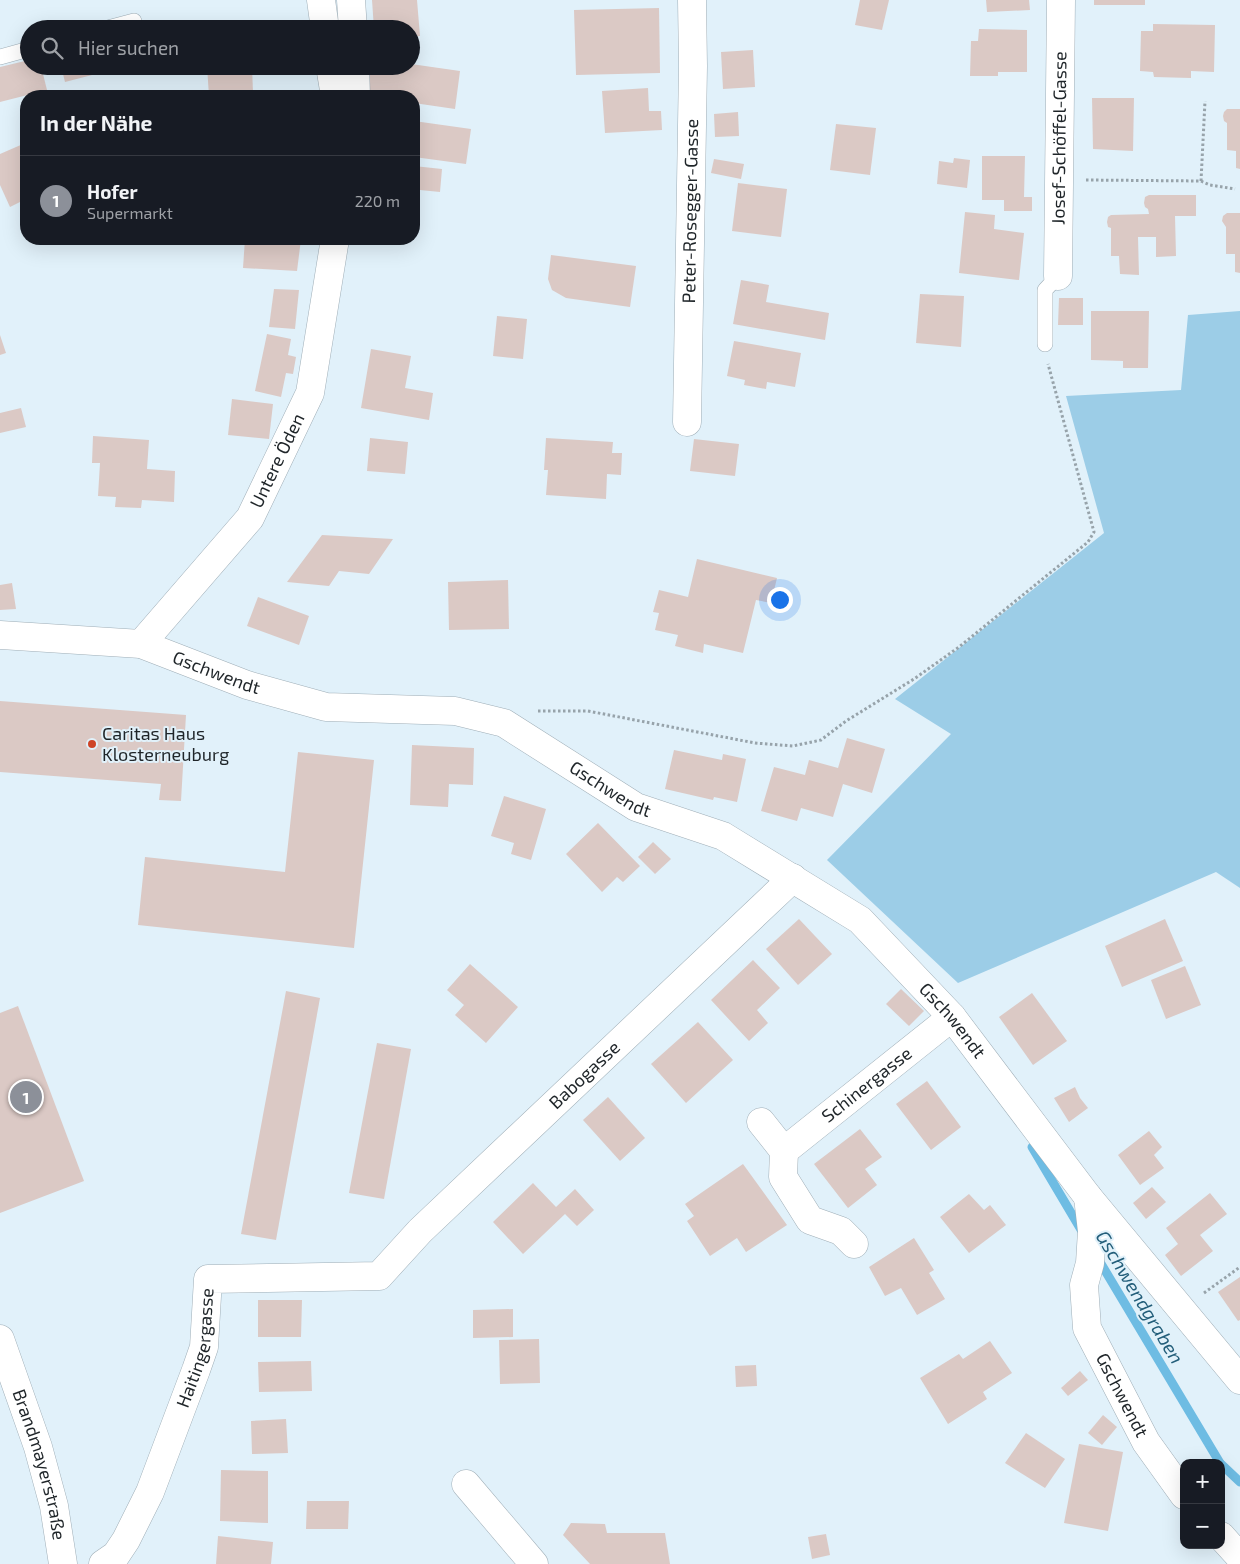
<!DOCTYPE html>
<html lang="de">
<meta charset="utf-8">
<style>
:root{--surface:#171b24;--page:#242831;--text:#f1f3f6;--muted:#9ea1a6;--line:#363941;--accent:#8c9099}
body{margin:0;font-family:"Exo 2",sans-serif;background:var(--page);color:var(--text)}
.controls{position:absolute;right:15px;bottom:15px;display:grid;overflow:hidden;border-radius:10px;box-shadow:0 5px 20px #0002}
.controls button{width:45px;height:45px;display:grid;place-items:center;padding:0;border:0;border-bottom:1px solid var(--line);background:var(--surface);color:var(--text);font:25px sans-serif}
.you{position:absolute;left:779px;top:599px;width:18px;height:18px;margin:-12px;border:4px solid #fff;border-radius:50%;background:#1a73e8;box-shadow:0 0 0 8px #1a73e833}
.badge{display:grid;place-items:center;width:32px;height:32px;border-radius:50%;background:var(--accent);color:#fff;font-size:16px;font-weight:700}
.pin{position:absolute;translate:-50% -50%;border:2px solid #fff;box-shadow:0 1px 5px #0006}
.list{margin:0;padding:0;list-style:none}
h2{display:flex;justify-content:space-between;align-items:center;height:65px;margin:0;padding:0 20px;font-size:21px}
h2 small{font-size:16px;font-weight:400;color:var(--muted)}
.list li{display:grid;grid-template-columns:32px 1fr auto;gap:15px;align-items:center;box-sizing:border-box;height:90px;padding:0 20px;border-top:1px solid var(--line)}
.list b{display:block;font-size:19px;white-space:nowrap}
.list p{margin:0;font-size:16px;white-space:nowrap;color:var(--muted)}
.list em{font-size:16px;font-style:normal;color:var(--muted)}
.icon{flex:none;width:28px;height:28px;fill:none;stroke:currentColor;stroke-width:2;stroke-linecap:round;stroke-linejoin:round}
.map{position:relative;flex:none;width:1240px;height:1564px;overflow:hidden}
.search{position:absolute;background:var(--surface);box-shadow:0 5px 20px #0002;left:20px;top:20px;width:400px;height:55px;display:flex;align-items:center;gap:12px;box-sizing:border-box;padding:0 18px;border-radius:28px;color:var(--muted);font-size:19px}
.panel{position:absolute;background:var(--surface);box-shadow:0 5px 20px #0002;left:20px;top:90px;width:400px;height:155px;border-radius:20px}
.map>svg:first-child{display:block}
.green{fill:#9ccde7}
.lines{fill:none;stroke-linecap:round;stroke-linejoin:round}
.stream{stroke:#6ebce3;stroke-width:9}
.building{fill:#dbc9c5}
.service-casing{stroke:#9faeb7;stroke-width:16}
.minor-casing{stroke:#9faeb7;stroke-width:29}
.secondary-casing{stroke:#9faeb7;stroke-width:29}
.path{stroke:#97a3aa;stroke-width:3;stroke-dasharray:2.5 2.5;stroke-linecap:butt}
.service{stroke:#fff;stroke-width:15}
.minor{stroke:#fff;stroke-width:28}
.secondary{stroke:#fff;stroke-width:28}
.poi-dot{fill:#ce4427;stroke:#e1f1fa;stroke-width:2}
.labels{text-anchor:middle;stroke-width:4;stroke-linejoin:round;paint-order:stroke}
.street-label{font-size:18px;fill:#1f2529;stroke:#e1f1fa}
.poi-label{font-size:18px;fill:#1f2529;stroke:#e1f1fa;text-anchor:start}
.water-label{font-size:19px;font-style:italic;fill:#235e7a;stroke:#e1f1fa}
</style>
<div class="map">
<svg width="1240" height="1564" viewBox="0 0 1240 1564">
<rect width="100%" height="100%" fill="#e1f1fa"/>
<!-- green -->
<polygon class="green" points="1240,311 1240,888 1216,872 958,983 827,860 951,734 895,699 1104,533 1066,396 1181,390 1188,315"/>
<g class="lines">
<!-- stream -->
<g class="stream">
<polyline points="1032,1147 1083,1233"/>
<polyline points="1097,1257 1220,1463"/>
<polyline points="1221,1464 1240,1482"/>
</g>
</g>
<!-- building -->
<g class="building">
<polygon points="372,0 417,0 420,36 411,37 411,29 374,29"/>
<polygon points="860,0 889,0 882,30 855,25"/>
<polygon points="986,0 1029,0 1030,10 987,12"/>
<rect x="1094" y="0" width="51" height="5"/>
<polygon points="659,8 660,73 576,75 574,10"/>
<polygon points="1153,24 1215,25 1214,72 1191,71 1191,78 1154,77 1153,72 1140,71 1141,31 1153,31"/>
<polygon points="979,29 1027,30 1027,72 998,72 998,76 970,76 971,41 978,41"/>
<polygon points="753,50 755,87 723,89 721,52"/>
<polygon points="29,60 29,66 41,66 47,90 0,102 0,67"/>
<polygon points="411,64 460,71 455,109 414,103 414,96 367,96 365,69 387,72 387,66 411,66"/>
<polygon points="61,66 123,66 123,67 65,82"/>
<polygon points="207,66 252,66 253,93 209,96"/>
<polygon points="648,88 649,111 661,111 662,130 605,133 602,91"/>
<polygon points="1092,98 1134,98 1133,151 1093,149"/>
<polygon points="1227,109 1240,109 1240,169 1236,168 1236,151 1227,150 1227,123 1224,121 1223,116 1224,112"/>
<polygon points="738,112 739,136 715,137 714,114"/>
<polygon points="414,121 471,129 466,164 414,157"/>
<polygon points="836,124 876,128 870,175 830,170"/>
<polygon points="23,144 26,151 26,199 10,207 0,185 0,154"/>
<polygon points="982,156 1025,156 1024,197 1032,197 1032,211 1004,211 1004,200 982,200"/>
<polygon points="954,158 970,160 967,188 937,184 939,161 953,163"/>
<polygon points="714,159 744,164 741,179 711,173"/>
<polygon points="414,166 442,169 440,192 420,190 419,205 414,204"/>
<polygon points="738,183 787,189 781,237 732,231"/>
<polygon points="1149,195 1196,195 1196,216 1175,216 1176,256 1156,257 1156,237 1138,237 1139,275 1120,274 1119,256 1111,256 1111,228 1108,227 1107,222 1108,217 1111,215 1149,214 1148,209 1145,207 1144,203 1145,197"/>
<polygon points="965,212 995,215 994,229 1024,233 1019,280 959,273"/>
<polygon points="1227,213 1240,213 1240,273 1235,272 1235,254 1226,254 1226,227 1222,221 1223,216"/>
<polygon points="245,239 301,239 297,271 243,268"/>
<polygon points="551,255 636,266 630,307 566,298 552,290 548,279"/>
<polygon points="741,280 769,285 766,302 829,313 825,340 733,324"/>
<polygon points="274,289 299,290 295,329 269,327"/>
<polygon points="920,294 964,296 961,347 916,343"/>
<polygon points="1059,298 1083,298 1083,325 1058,325"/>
<polygon points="1091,311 1149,311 1148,368 1123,368 1123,361 1091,360"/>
<polygon points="497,316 527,319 523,359 493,356"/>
<polygon points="267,334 291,339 288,355 296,357 293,374 286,373 281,397 255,391"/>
<polygon points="0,335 6,353 0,355"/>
<polygon points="734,341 801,353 795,387 767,382 766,389 744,385 745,380 727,376"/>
<polygon points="371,349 411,356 405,388 433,393 429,420 361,408"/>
<polygon points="232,399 273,404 269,439 228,435"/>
<polygon points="21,408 26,427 0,433 0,413"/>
<polygon points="93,436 149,440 147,469 175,471 174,502 142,500 141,508 115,507 116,497 98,496 100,463 92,463"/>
<polygon points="370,438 408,442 405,474 367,471"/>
<polygon points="546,438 613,442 612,453 622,453 621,475 607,474 606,499 546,495 548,470 544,470"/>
<polygon points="694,439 739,444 735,476 690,471"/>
<polygon points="322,535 393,539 369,574 339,571 329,586 287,582"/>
<polygon points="697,559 777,578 771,603 756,600 743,653 704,644 703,653 675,646 678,635 655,630 659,613 653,612 659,590 688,597"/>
<polygon points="508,580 509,629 449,630 448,582"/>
<polygon points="12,583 16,609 0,610 0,585"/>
<polygon points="258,597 309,616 299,645 247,626"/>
<polygon points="0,701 186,715 181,801 159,800 161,784 0,772"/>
<polygon points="847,738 885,749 872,793 843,784 833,817 801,808 797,821 761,811 774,767 805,775 809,760 838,768"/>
<polygon points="412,745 474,748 473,785 449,784 448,807 410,805"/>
<polygon points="674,750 722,760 723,754 746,759 737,802 714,797 713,800 665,789"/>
<polygon points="298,752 374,760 354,948 138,925 145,857 285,872"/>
<polygon points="504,796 546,809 531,860 511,854 514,843 491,836"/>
<polygon points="598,823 640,866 623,882 617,877 602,892 566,854"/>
<polygon points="653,842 671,859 655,874 638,857"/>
<polygon points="799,919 832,954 798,985 766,949"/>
<polygon points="1165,919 1183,961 1122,987 1105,946"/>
<polygon points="753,960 780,988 757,1010 768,1023 749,1041 711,1000"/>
<polygon points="470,964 518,1007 486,1043 455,1015 464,1005 447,990"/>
<polygon points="1185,966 1201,1005 1166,1019 1151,980"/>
<polygon points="901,989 924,1011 909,1026 886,1004"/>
<polygon points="286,991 320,998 276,1240 241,1234"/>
<polygon points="1032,993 1067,1041 1033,1065 999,1017"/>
<polygon points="18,1006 84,1181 0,1213 0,1013"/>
<polygon points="698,1022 733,1060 686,1103 651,1064"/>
<polygon points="377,1043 411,1049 384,1199 349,1193"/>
<polygon points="927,1081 961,1127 931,1150 896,1104"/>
<polygon points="1075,1087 1080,1098 1088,1108 1069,1122 1054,1098"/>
<polygon points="608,1097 645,1138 620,1161 583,1120"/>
<polygon points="860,1129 882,1157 865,1169 877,1185 848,1208 814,1164"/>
<polygon points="1149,1131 1162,1147 1154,1155 1164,1168 1140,1185 1118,1155"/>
<polygon points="743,1164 787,1225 746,1252 737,1238 710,1256 687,1221 694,1216 685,1204"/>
<polygon points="533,1183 556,1207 575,1189 594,1210 577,1226 565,1214 523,1254 493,1222"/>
<polygon points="1152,1187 1166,1202 1146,1219 1133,1203"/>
<polygon points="1210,1193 1227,1214 1200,1235 1213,1251 1181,1276 1165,1255 1178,1244 1166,1228"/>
<polygon points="969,1194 984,1210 990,1205 1006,1225 969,1253 940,1217"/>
<polygon points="914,1238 934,1270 929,1273 945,1299 917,1315 901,1288 885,1296 869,1267"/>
<polygon points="1240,1277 1240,1320 1238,1321 1218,1292"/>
<polygon points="258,1300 302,1300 301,1337 258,1337"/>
<polygon points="513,1309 513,1337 473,1338 473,1310"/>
<polygon points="539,1339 540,1383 500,1384 499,1340"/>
<polygon points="990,1341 1012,1373 983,1392 987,1399 948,1424 920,1378 959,1354 963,1359"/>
<polygon points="311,1361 312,1391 259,1392 258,1362"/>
<polygon points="756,1365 757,1386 736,1387 735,1366"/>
<polygon points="1080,1371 1088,1380 1068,1396 1061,1388"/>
<polygon points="1103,1415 1117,1427 1102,1445 1088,1433"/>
<polygon points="286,1419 288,1453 252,1454 251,1421"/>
<polygon points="1026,1433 1065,1459 1045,1488 1005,1463"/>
<polygon points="1079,1444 1123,1452 1108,1531 1064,1523"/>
<polygon points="221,1470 268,1471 268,1523 220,1521"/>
<polygon points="307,1501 349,1501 348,1529 306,1529"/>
<polygon points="571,1523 605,1524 607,1533 665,1533 670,1564 590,1564 563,1535"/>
<polygon points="826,1534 830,1555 812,1559 808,1537"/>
<polygon points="218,1536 273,1542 271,1564 216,1564"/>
</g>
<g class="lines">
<defs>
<g id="service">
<polyline points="104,29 134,21"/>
<polyline points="0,57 29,49"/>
<polyline points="1045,344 1045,290 1058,276"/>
</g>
<g id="minor">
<polyline points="321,0 325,29"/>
<polyline points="351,0 353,29"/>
<polyline points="330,66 335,96"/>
<polyline points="355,66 356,96"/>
<path id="s1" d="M1058 276 1061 0"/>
<path id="s2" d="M687 422 693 66 692 0"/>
<path id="s3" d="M0 635 141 644 247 685 326 707 455 711 504 723 636 807 723 836 860 920 952 1017 1088 1197 1240 1380"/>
<path id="s4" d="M141 644 250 518 310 393 335 239"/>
<polyline points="761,1122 784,1151 783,1177 810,1220 841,1231 854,1244"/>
<path id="s5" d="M784 1151 952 1017"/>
<path id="s6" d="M1088 1197 1092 1231 1090 1263 1084 1285 1087 1328 1146 1442 1184 1495"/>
<polyline points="466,1484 534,1564"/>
<polyline points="1221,1536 1240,1557"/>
<path id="s7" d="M103 1564 116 1555 126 1540 150 1492 196 1370 204 1347 208 1279 379 1276 420 1231 793 878"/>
</g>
<g id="secondary">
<path id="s8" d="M0 1339 38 1447 54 1506 63 1564"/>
</g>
</defs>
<!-- service casing -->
<use href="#service" class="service-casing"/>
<!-- minor casing -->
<use href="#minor" class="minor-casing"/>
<!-- secondary casing -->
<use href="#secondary" class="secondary-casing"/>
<!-- path -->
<g class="path">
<polyline points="1086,180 1201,181 1210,185 1235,189"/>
<polyline points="1201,181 1205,101"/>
<polyline points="538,711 588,711 755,743 793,746 821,740 846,721 914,679 959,647 1088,542 1094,532 1048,364"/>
<polyline points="1204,1293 1240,1267"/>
</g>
<!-- service -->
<use href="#service" class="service"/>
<!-- minor -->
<use href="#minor" class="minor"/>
<!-- secondary -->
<use href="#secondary" class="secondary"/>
</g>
<!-- markers -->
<circle class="poi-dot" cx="92" cy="744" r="5"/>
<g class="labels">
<!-- street labels -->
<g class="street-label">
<text dy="6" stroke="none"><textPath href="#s1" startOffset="138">Josef-Schöffel-Gasse</textPath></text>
<text dy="6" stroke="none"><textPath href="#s2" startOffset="211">Peter-Rosegger-Gasse</textPath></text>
<text dy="6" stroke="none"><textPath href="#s4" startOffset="230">Untere Öden</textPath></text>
<text dy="6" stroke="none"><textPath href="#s3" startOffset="222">Gschwendt</textPath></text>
<text dy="6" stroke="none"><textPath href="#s3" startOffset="642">Gschwendt</textPath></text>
<text dy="6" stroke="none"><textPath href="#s3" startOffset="1062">Gschwendt</textPath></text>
<text dy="6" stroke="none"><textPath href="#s7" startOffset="769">Babogasse</textPath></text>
<text dy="6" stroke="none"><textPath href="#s5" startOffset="106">Schinergasse</textPath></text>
<text dy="6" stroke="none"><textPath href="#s7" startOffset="240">Haitingergasse</textPath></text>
<text dy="6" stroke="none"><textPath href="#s6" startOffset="208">Gschwendt</textPath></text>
<text dy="6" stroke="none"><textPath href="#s8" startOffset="132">Brandmayerstraße</textPath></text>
</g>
<!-- poi labels -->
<g class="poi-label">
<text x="102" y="740">Caritas Haus<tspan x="102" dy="21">Klosterneuburg</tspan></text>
</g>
<!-- water labels -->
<g class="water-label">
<text transform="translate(1140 1297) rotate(59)" y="7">Gschwendgraben</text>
</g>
</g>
</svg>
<div class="controls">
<button>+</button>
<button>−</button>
</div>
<div class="you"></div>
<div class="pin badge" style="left:26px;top:1097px">1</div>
<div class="search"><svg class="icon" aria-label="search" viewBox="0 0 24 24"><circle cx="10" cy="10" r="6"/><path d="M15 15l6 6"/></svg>Hier suchen</div>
<section class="panel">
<h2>In der Nähe<small></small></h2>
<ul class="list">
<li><span class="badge">1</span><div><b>Hofer</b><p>Supermarkt</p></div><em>220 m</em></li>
</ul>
</section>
</div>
